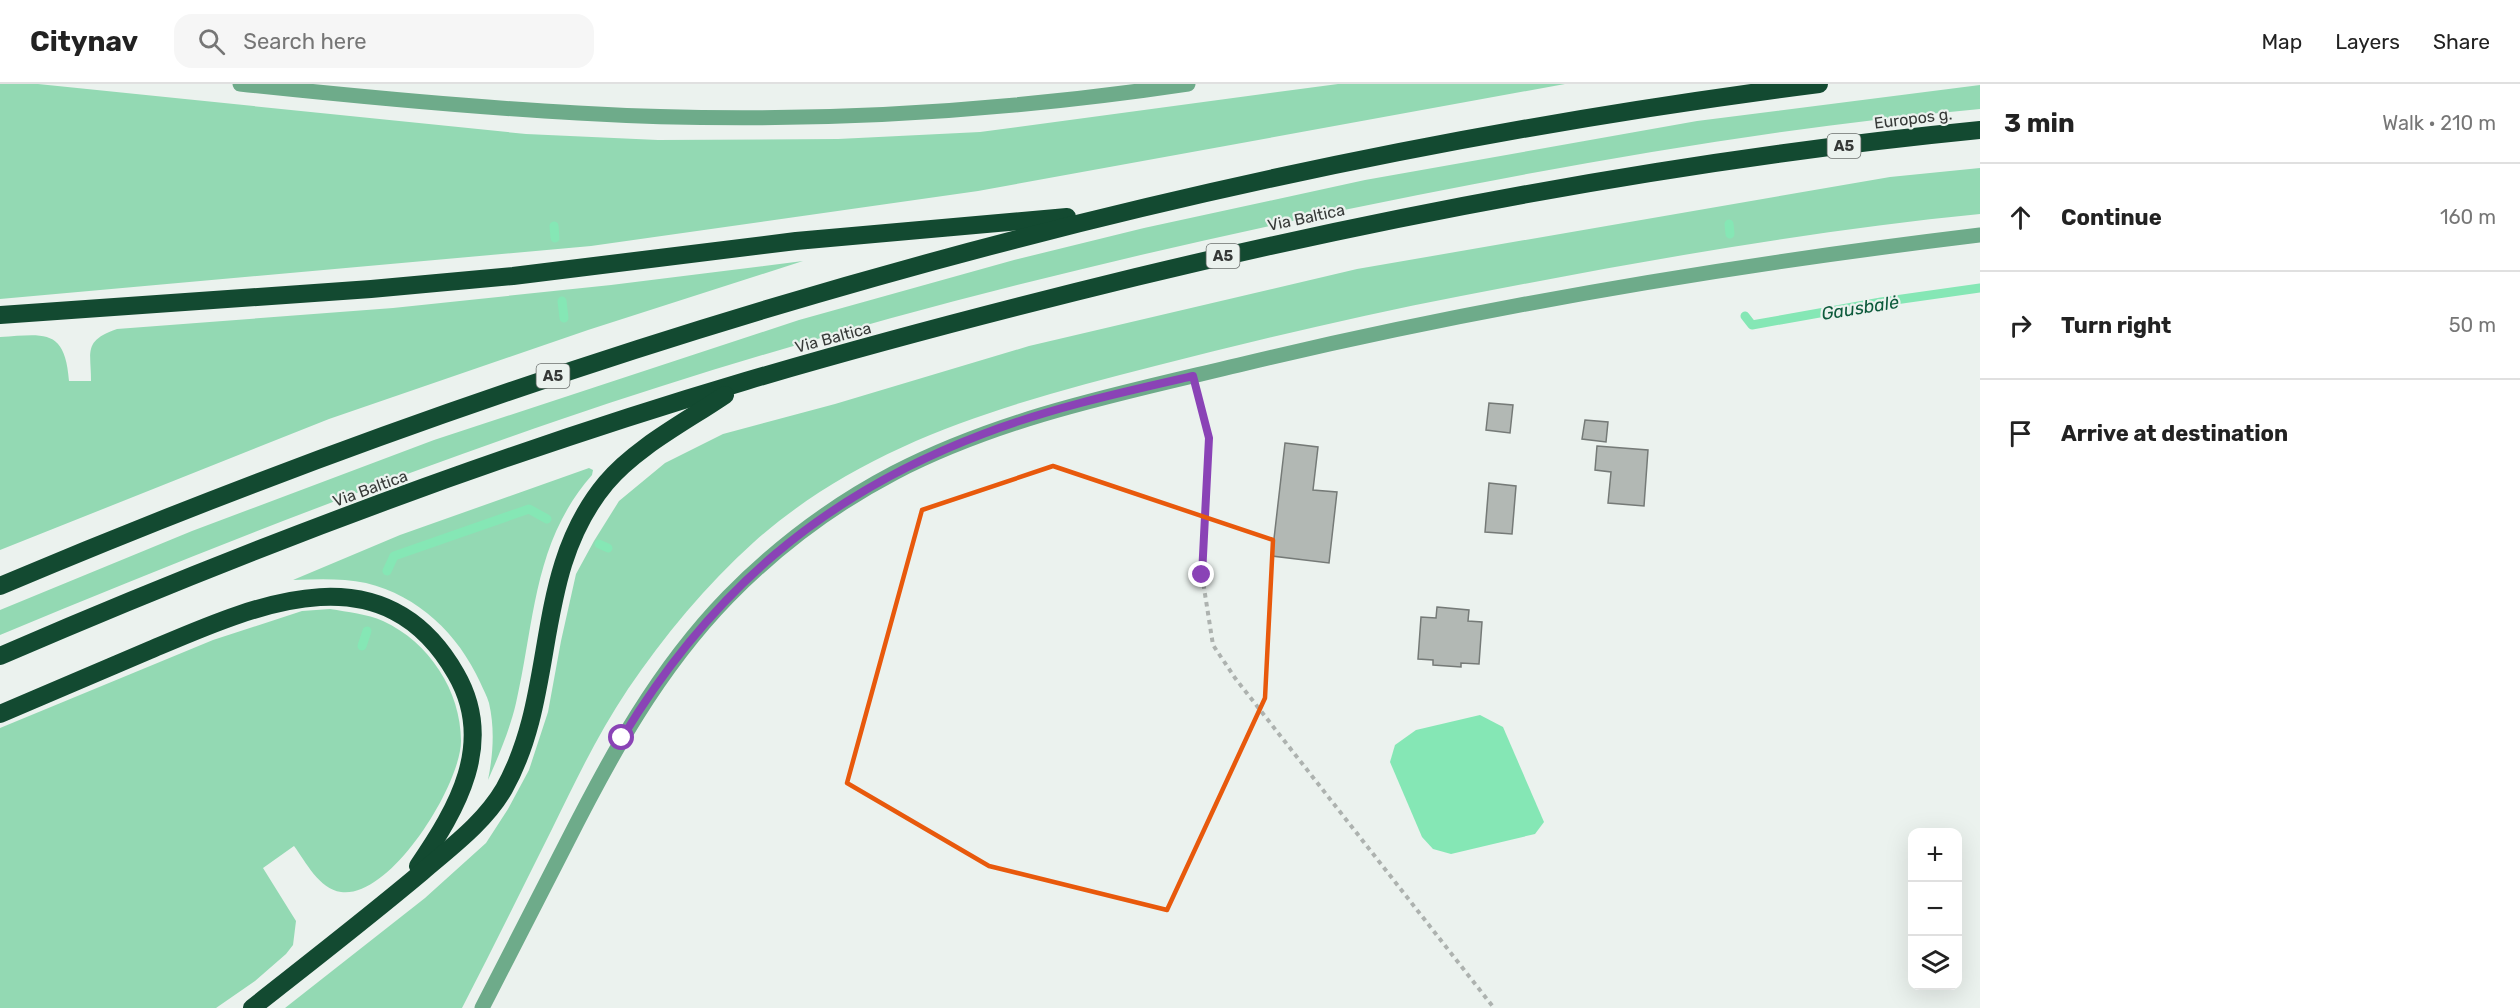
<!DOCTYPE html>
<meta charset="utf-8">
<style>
:root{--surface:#fff;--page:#f6f6f6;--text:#222;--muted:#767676;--line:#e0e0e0}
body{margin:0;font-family:Rubik,sans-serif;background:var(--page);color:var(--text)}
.controls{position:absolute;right:18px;bottom:18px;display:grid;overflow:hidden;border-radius:12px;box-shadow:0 6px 24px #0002}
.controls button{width:54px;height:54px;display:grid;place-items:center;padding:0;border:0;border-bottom:2px solid var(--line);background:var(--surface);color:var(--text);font:30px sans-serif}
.stop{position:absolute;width:18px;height:18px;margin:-14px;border:4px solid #8a43b6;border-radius:50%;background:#fff}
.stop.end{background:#8a43b6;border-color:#fff;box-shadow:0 2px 6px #0008}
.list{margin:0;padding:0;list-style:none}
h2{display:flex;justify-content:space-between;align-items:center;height:78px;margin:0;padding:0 24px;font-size:26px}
h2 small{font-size:20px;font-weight:400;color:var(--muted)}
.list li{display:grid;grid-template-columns:39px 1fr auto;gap:18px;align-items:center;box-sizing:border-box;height:108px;padding:0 24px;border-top:2px solid var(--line)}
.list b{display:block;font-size:22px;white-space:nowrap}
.list em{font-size:20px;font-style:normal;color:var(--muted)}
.icon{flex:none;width:33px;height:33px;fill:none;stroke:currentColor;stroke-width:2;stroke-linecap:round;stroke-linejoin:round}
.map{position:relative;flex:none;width:1980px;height:924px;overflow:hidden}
header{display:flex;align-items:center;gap:36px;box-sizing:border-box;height:84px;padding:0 30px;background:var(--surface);border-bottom:2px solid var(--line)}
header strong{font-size:28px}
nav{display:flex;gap:33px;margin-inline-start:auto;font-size:21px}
.search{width:420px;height:54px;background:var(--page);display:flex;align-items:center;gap:15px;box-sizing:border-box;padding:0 21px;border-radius:18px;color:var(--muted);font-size:22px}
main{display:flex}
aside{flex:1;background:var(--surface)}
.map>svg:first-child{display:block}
.green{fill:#93d9b3}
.water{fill:#85e7b5}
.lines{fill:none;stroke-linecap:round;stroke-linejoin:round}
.stream{stroke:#85e7b5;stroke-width:9}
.building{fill:#b2b8b4;stroke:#757a77;stroke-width:1.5}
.path{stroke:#adb2af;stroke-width:4;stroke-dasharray:4.5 4.5;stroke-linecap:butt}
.street{stroke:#6eab8a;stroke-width:15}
.highway{stroke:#134a31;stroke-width:18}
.route{stroke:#8a43b6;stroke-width:8}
.marked{fill:none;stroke:#e8590c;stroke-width:4.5;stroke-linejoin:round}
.labels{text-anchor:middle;stroke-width:4.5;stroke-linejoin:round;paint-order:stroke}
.shield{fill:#ebf2ee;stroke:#6c706e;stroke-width:1.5}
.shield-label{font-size:15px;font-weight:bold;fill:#363937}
.street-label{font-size:16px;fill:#363937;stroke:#ebf2ee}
.water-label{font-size:18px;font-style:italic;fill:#0d5a3b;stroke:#ebf2ee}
</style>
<header>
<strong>Citynav</strong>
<div class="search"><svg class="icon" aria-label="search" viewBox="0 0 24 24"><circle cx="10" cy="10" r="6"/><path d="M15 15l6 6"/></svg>Search here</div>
<nav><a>Map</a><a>Layers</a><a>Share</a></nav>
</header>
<main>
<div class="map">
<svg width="1980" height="924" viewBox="0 0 1980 924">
<rect width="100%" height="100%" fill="#ebf2ee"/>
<!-- green -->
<g class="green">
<polygon points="0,0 38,0 526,50 658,56 838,55 980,48 1338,0 1565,0 978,107 591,162 0,215"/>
<path d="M1980 1V25C1792 42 1604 74 1418 111 1128 169 840 240 559 336 370 401 185 474 0 551V526L192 447 434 356 799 236 1014 176 1144 144 1365 96 1697 37Z"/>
<path d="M1980 84V130C1807 147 1631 179 1461 212 1358 232 1256 256 1155 282 1011 319 869 356 754 458 706 501 664 552 628 605 599 648 576 696 553 743 523 803 493 864 462 924H285L425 814 486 759 508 725 529 686 548 628 561 557 576 490 594 457 619 417 665 379 723 350 835 320 1029 262 1357 185 1890 93Z"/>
<path d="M803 177 588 246 329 335 0 466V253C45 250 65 244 69 297H91C91 267 83 257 117 245L393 224 611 201Z"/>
<path d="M589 384 593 386 592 391C533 458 535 537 516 619 510 645 499 671 488 696 493 671 495 645 489 619 487 612 483 605 480 598 458 550 419 512 366 499 343 494 317 495 293 496L400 451Z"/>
<path d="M330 525C348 528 367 530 383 537 429 558 461 607 461 657 461 700 391 815 341 808 319 805 306 778 294 762L263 784 296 837 293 861 286 870 255 897 216 924H0V644L213 556 302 527Z"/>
</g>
<!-- water -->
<polygon class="water" points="1480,631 1503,643 1544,738 1535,750 1451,770 1433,765 1422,753 1390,678 1395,661 1416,646"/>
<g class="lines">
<!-- stream -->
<g class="stream">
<polyline points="1729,140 1730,150"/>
<polyline points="554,142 555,154"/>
<polyline points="562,217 564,234"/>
<polyline points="1745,232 1752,241 1881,218 1980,204"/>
<polyline points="599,460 608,464"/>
<polyline points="387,487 394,472 529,425 547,435"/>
<polyline points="362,562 367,547"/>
</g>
</g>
<!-- building -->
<g class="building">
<polygon points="1489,319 1513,321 1510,349 1486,346"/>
<polygon points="1585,336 1608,338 1606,358 1582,355"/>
<polygon points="1285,359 1318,363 1313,406 1337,408 1329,479 1272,472"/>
<polygon points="1597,362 1648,366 1644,422 1608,419 1611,388 1595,386"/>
<polygon points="1489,399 1516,402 1512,450 1485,448"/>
<polygon points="1437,523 1469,526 1468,537 1482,538 1479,580 1461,579 1461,583 1433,581 1433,576 1418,575 1421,533 1436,534"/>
</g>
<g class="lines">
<!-- path -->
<polyline class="path" points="1198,313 1209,354 1202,491 1213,561 1235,594 1494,924"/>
<!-- street -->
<g class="street">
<path d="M240 0C353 12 465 23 578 29 781 41 987 30 1188 0"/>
<path d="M482 924C510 870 537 816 565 762 610 673 657 586 728 513 776 464 833 421 894 389 1002 333 1122 309 1239 281 1484 222 1731 181 1980 151"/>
</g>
<!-- highway -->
<g class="highway">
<polyline points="0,231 371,205 513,192 796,157 1067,133"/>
<path d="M0 502C582 256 1192 80 1819 0"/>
<path d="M0 572C243 467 493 372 746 297 875 259 1005 225 1136 193 1414 126 1695 74 1980 46"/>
<path d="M0 630C50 609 100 587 150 566 254 522 383 462 456 590 496 659 457 725 418 782"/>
<path d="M252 924C309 879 366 835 422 788 451 763 484 739 504 705 559 607 531 489 606 399 636 363 687 337 725 311"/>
</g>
</g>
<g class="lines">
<!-- route -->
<path class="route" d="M622 654C710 508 822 411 983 350 1050 324 1123 308 1193 292L1209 354 1202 491"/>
</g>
<!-- marked area -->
<path class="marked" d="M1053 382 1273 456 1265 614 1167 826 989 782 847 699 922 426Z"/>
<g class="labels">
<!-- shield labels -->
<g class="shield">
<rect x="1827.5" y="50" width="33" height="24" rx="4.5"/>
<rect x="1206.5" y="160" width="33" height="24" rx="4.5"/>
<rect x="536.5" y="280" width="33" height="24" rx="4.5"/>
</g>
<g class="shield-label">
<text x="1844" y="67">A5</text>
<text x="1223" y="177">A5</text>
<text x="553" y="297">A5</text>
</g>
<!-- street labels -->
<g class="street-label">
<text transform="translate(1913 34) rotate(-7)" y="6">Europos g.</text>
<text transform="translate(1306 133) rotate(-12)" y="6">Via Baltica</text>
<text transform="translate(833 253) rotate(-15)" y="6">Via Baltica</text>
<text transform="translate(370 404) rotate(-20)" y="6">Via Baltica</text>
</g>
<!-- water labels -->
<g class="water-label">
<text transform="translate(1860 224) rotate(-9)" y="6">Gausbalė</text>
</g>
</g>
</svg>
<div class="controls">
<button>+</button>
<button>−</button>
<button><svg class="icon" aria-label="layers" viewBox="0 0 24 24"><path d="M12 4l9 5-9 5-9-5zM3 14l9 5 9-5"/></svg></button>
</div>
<div class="stop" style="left:622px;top:654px"></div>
<div class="stop end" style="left:1202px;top:491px"></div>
</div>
<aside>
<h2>3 min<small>Walk · 210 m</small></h2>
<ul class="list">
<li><svg class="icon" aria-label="ahead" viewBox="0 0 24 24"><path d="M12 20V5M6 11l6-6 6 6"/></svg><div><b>Continue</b></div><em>160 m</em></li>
<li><svg class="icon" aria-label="right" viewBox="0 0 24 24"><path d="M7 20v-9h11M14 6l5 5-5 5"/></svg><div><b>Turn right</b></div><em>50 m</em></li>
<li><svg class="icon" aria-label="arrive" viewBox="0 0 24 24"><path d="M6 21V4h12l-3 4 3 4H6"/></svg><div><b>Arrive at destination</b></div></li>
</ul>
</aside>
</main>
